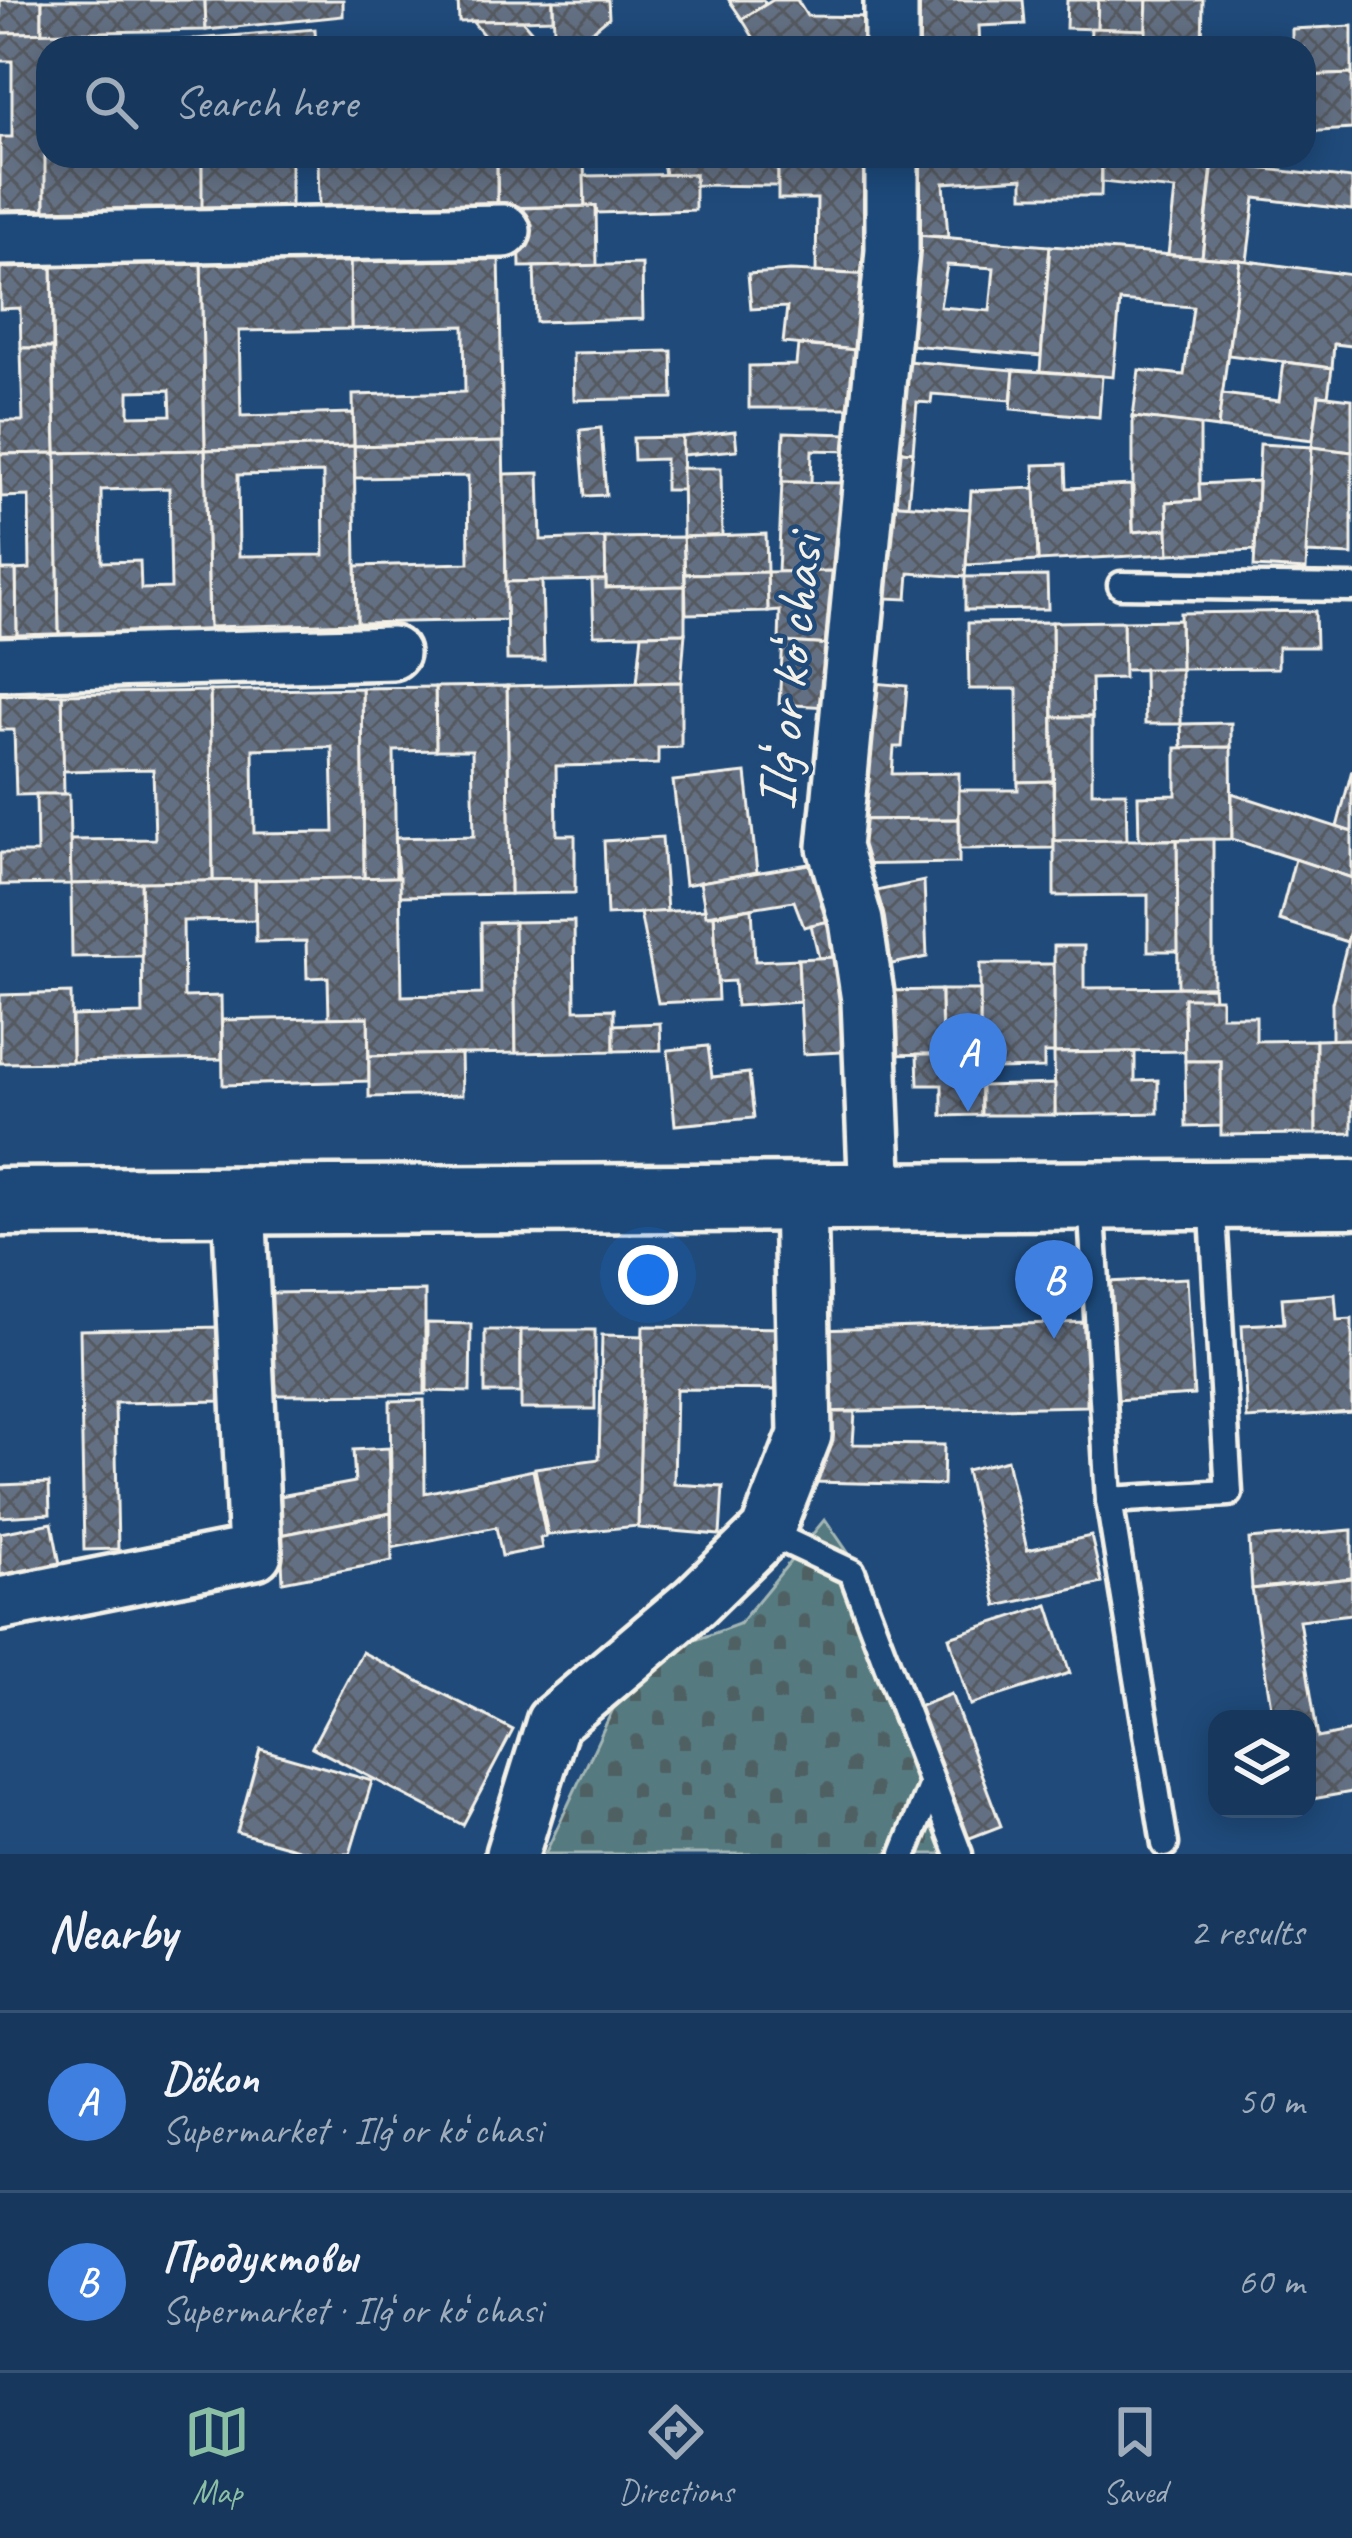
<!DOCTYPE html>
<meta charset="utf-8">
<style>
:root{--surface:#17385c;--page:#203f62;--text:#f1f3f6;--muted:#9eacbb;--line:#365272;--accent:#8abfa5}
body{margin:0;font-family:Caveat,sans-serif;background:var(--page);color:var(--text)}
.controls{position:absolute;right:36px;bottom:36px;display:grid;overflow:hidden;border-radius:24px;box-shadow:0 6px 30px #0003}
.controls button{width:108px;height:108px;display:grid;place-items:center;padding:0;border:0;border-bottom:3px solid var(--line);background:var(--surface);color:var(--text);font:60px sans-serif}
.you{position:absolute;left:648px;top:1275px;width:42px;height:42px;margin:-30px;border:9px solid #fff;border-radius:50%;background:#1a73e8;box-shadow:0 0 0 18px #1a73e833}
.badge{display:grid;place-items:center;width:78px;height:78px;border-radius:50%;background:var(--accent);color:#fff;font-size:39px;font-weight:700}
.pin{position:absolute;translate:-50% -99px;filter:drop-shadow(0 3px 6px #0008)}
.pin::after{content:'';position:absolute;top:63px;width:42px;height:36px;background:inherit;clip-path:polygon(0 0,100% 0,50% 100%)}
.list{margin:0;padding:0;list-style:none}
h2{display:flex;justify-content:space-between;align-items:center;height:156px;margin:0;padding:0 48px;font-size:51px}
h2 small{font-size:39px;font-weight:400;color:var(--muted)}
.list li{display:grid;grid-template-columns:78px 1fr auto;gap:36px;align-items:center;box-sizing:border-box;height:180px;padding:0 48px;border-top:3px solid var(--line)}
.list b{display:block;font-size:45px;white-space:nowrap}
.list p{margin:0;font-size:39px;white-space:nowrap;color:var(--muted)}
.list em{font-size:39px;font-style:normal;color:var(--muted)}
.icon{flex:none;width:66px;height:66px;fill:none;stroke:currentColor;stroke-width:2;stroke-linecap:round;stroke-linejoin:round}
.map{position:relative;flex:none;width:1352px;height:1854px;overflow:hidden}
.search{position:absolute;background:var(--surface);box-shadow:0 6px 30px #0003;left:36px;right:36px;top:36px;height:132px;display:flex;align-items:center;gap:30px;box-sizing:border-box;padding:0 42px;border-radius:36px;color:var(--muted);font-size:45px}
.sheet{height:516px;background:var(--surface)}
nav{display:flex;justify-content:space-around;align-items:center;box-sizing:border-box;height:168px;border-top:3px solid var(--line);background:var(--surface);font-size:33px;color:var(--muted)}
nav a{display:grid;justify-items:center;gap:6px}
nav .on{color:var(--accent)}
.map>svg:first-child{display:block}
.cemetery{fill:url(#cemetery-stones);stroke:#a4b6b4;stroke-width:3}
.building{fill:url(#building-cross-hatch);stroke:#f4f1e8;stroke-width:3;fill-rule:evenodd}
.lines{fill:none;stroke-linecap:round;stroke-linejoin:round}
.lane-casing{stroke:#f4f1e8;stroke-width:33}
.street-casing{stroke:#f4f1e8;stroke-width:60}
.secondary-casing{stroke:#f4f1e8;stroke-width:75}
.lane{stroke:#1f4a7a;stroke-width:24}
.street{stroke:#1f4a7a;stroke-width:51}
.secondary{stroke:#1f4a7a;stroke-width:66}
.labels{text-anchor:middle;stroke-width:9;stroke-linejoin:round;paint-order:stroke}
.street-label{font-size:57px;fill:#f4f1e8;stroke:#1f4a7a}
</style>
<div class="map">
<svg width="1352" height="1854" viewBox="0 0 1352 1854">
<defs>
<pattern id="cemetery-stones" width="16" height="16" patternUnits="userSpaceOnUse" patternTransform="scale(3)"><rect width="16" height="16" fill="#557a80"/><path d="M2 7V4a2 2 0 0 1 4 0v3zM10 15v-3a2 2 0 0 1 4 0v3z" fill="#4f6163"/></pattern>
<pattern id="building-cross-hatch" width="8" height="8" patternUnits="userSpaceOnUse" patternTransform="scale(3)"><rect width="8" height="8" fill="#647083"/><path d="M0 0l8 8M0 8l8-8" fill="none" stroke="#555a61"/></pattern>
</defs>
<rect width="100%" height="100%" fill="#1f4a7a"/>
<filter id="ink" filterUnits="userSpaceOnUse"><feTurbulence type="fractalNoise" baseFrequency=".00833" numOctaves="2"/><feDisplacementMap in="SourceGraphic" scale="24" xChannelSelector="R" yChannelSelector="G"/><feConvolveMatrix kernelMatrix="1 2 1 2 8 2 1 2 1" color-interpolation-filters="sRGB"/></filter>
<g filter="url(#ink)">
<!-- cemetery -->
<polygon class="cemetery" points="825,1519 858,1567 965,1854 545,1854 619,1696 687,1643 739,1624"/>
<!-- building -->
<g class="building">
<rect x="0" y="0" width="42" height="33"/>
<polygon points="42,0 205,0 206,30 42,33"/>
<polygon points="205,0 343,0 343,16 206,30"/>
<polygon points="458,0 553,0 553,19 459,22"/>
<polygon points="553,0 608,0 609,17 572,48 546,48 541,42 554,31"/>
<polygon points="729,0 763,0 766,4 742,19"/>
<polygon points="773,0 797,0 807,16 882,17 882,48 760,48 742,19"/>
<polygon points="898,0 1023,0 1025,24 979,26 980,48 900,48"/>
<polygon points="1067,0 1098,0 1097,29 1066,28"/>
<polygon points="1098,0 1147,0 1146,30 1097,29"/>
<polygon points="1147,0 1203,0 1202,48 1145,48"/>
<polygon points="522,20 546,48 494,48 472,21"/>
<polygon points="1352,26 1352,74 1304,76 1304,48 1292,48 1292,29"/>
<polygon points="1091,28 1146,30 1145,48 1090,48"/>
<polygon points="315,29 316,48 195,48 194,39"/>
<polygon points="82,32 83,48 48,48 45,209 0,210 0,137 12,137 12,61 0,61 0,33"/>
<polygon points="194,39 195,48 160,48 159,42"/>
<polygon points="1352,74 1352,129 1304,132 1304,76"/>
<polygon points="48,138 48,156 202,156 203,219 45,221 45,139"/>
<polygon points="202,156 291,156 291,206 202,207"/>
<polygon points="318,156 497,156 497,203 319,206"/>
<polygon points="497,156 584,156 585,206 498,208"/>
<polygon points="662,156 797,156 797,157 778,157 778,186 695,185 695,174 665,175"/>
<polygon points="906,156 1102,156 1101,196 1023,196 1023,178 944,183 948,237 910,235"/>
<polygon points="1102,156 1213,156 1202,257 1168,255 1175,190 1102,182"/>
<polygon points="1213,156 1267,156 1265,169 1213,163"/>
<polygon points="778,157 877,158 874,275 816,272 817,199 778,199"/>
<polygon points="1213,163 1352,179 1352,210 1255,198 1247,261 1202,257"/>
<polygon points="695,174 695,210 597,213 596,206 585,206 584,176"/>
<polygon points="596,206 597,266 520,267 519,208"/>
<path d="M903 234 1050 246 1041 356 886 343ZM947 265 994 268 990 311 940 307Z"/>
<polygon points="1050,246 1240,260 1218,428 1133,417 1139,370 1184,375 1193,307 1120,301 1113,377 1040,371"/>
<polygon points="499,256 503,442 354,446 353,395 465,392 464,326 351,329 350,259"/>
<polygon points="350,259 351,329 239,331 241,416 353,413 354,446 205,450 201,263"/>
<polygon points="1240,260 1352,275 1352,346 1334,344 1332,368 1228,355"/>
<path d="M201 263 205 450 56 453 52 267ZM170 390 171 415 129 416V391Z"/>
<polygon points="642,264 643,319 536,322 534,267"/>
<polygon points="52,267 53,348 21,348 20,308 0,309 0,268"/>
<polygon points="790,271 874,275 868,351 783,343 787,307 751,309 748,274"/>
<polygon points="798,345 868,351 862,408 749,408 749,366 796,365"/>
<polygon points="21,348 53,348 56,453 0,454 0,421 23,421"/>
<polygon points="672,351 673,398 574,400 573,353"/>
<polygon points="883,359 1014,370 1011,400 932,394 931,403 917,402 913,452 876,449"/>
<polygon points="1284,362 1332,368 1328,396 1319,395 1313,440 1218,428 1222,394 1279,401"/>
<polygon points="1014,370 1102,376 1099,417 1011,409"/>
<polygon points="1319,395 1352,399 1352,452 1312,447"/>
<polygon points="1133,417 1200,425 1200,500 1167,502 1168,529 1133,532"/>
<polygon points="601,428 606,495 585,496 580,430"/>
<polygon points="735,431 737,450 682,455 682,437"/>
<polygon points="784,432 847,434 847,451 812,450 811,482 782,482"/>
<polygon points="682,437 683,490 665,490 665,459 634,460 633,438"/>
<polygon points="503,442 507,620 357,623 356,566 469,563 468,476 355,478 354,446"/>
<polygon points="1260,444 1312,447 1306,570 1254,567"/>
<path d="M354 446 357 623 209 627 205 450ZM323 473 324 555 239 556 238 475Z"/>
<polygon points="1312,447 1352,452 1352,555 1306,553"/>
<polygon points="876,449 913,452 908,505 871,502"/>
<path d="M205 450 209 634 59 638 56 453ZM169 488 171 588 141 589 140 561 102 562 101 490Z"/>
<polygon points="56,453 59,638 17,639 16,570 30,569 29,496 1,497 0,454"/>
<polygon points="1066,464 1067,488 1131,485 1133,532 1168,529 1169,554 1038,561 1034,465"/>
<polygon points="682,468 721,468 722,536 683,537"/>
<polygon points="0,470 2,570 16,570 17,639 0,639"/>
<polygon points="539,473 541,540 605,538 606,580 506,582 504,474"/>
<polygon points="1258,481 1255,550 1169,554 1167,502 1200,500 1199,484"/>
<polygon points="782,482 843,483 839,571 778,572"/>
<polygon points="1035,488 1038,561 966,565 971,491"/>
<polygon points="871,502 970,509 965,577 909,573 907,599 865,597"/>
<polygon points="766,534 767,572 685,574 683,537"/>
<polygon points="683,537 685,586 606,588 605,538"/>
<polygon points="839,571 834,645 779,642 780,611 768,612 767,572"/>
<polygon points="767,572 768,612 686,614 685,574"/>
<polygon points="1047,576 1048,609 965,610 965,577"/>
<polygon points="592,580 606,580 606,588 685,586 685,633 594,635"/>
<polygon points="542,581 544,660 507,660 506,582"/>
<polygon points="1315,611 1316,647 1278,647 1278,668 1181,669 1180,613"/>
<polygon points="1180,620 1181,669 1123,670 1123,621"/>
<polygon points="1123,621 1124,678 1091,679 1092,717 1053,717 1052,622"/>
<polygon points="1052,622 1053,781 1018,782 1017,689 969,689 968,623"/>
<polygon points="685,633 681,682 637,683 642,634"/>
<polygon points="783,642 831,645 827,707 779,704"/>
<polygon points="1144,669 1181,669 1181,724 1145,724"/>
<polygon points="852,681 907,686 902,747 894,747 892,774 959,773 959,819 842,820"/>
<polygon points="681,682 681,747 658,748 658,764 556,766 557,835 575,835 575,893 510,894 507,686"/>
<polygon points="507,686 510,894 400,896 395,838 474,836 472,750 436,750 435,687"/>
<polygon points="435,687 436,750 394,751 396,877 364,878 362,688"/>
<path d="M362 688 364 878 213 881 210 691ZM332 747 334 832 254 833 253 749Z"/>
<polygon points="210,691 213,881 71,884 70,840 155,839 153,769 63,771 62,694"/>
<polygon points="62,694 64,794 16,795 14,730 0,730 0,695"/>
<polygon points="1053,717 1092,717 1092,792 1126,792 1127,840 1054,841"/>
<polygon points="1231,723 1231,747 1182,748 1181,724"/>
<polygon points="1231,747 1232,839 1139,840 1138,796 1176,795 1176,748"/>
<polygon points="1352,770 1352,832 1337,827"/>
<polygon points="746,773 757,872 685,885 673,781"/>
<polygon points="1053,781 1054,848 959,849 959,790 1018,790 1018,782"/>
<polygon points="1232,793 1352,832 1352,878 1232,839"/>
<polygon points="36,794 69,794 71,884 0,885 0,853 37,853"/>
<polygon points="959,819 959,863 842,865 842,820"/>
<polygon points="662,837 667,912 607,915 604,841"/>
<polygon points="1213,839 1213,987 1178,987 1177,840"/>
<polygon points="1127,840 1177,840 1178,951 1148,951 1148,895 1054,896 1054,841"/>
<polygon points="1295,859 1352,878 1352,923 1347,942 1279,920"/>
<polygon points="827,861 848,917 804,927 794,901 706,915 700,882"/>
<polygon points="396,877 400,877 402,996 482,994 481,923 514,922 516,1053 369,1056 368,1017 329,1018 328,977 307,978 306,941 256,942 255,880"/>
<polygon points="255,880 255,920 183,921 184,997 221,996 222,1059 72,1062 72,1016 143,1014 141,882"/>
<polygon points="924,881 927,957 877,967 862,894"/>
<polygon points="141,882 142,956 72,957 71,884"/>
<polygon points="752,908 755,961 798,959 800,1002 736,1006 734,981 717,982 714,915"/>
<polygon points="705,909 706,915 714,915 718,1000 658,1003 640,913"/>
<polygon points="848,917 856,956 819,958 811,925"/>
<polygon points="574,921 575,1010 614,1009 614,1051 516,1053 514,922"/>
<polygon points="1352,924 1352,1039 1332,1040 1332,1003"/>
<polygon points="1054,946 1084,946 1084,988 1213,987 1214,999 1184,998 1185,1051 1054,1053"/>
<polygon points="856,956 861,1051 803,1054 798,959"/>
<polygon points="980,964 1054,964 1054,1053 1044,1053 1044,1068 995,1069 995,1054 980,1054"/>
<polygon points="941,990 942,1054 883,1055 882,991"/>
<polygon points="941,990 980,990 980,1054 942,1054"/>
<polygon points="71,993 72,1062 0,1063 0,995"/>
<polygon points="1184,998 1221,998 1221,1016 1256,1016 1256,1041 1316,1040 1316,1134 1221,1135 1221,1061 1185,1061"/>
<polygon points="368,1017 369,1081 223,1085 222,1020"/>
<polygon points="660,1023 661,1050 614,1051 614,1025"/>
<polygon points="1352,1039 1352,1133 1316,1134 1316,1040"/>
<polygon points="708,1046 712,1077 749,1073 754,1118 675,1125 668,1050"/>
<polygon points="1135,1052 1135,1081 1158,1080 1158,1113 1055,1115 1054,1053"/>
<polygon points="461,1054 462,1095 369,1097 369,1056"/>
<polygon points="917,1054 980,1054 981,1115 942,1116 942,1085 918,1085"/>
<polygon points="1185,1061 1221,1061 1221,1126 1186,1127"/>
<polygon points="1055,1084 1055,1115 981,1115 981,1086"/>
<polygon points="1187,1278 1194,1395 1116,1400 1109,1282"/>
<polygon points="425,1291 425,1394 274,1395 270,1293"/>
<polygon points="1335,1294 1337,1320 1352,1319 1352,1412 1247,1419 1242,1325 1284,1323 1282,1298"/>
<polygon points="1087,1322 1087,1406 816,1412 817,1330"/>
<polygon points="427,1323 471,1324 470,1392 427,1391"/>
<polygon points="643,1326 793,1328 792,1390 676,1389 674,1484 723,1487 720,1535 638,1528"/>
<polygon points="221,1327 222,1401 115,1403 118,1549 84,1550 80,1330"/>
<rect x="485" y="1330" width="36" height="63"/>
<rect x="521" y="1330" width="74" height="79"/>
<polygon points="602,1335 643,1336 638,1526 548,1535 535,1468 599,1459"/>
<polygon points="424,1400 425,1493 533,1470 546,1537 540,1538 542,1548 502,1556 496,1527 392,1548 390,1401"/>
<polygon points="819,1412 855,1412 853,1444 944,1445 943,1485 813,1482"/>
<polygon points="389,1448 391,1513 281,1535 275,1497 355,1482 353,1450"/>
<polygon points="1007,1460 1027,1550 1091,1536 1102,1583 997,1606 966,1470"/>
<polygon points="49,1483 50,1514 0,1517 0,1485"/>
<polygon points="391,1513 392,1561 283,1582 281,1535"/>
<polygon points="52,1523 61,1569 0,1580 0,1533"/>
<polygon points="1352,1530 1352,1578 1252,1589 1249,1539"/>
<polygon points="1352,1578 1352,1614 1299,1620 1318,1738 1352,1731 1352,1792 1307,1800 1307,1719 1273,1719 1252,1589"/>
<polygon points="1048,1605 1070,1673 970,1705 949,1637"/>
<polygon points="362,1652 513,1730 463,1825 312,1747"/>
<polygon points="951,1694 1001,1826 962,1841 912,1709"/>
<polygon points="260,1749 372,1781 350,1854 316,1854 237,1832"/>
</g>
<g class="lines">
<defs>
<g id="lane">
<polyline points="1121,585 1352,588"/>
<polyline points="1091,1198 1109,1500 1229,1493 1212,1196"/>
<polyline points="1109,1500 1165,1844"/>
<polyline points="767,1532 852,1572 959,1854"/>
<polyline points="904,1854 932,1784"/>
</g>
<g id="street">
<polyline points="891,0 891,48"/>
<polyline points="0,239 504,231"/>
<polyline points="0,664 392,653"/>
<polyline points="876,1198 868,1000 856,921 834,847 892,251 892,156"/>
<polyline points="0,1604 255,1553 239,1201"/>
<polyline points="512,1854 553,1722 695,1602 767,1532 805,1435 800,1198"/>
</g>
<polyline id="secondary" points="0,1202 1352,1194"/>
</defs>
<!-- lane casing -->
<use href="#lane" class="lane-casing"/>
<!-- street casing -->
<use href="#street" class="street-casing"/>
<!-- secondary casing -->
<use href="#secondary" class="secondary-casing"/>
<!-- lane -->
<use href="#lane" class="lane"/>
<!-- street -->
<use href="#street" class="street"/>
<!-- secondary -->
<use href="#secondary" class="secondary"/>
</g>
</g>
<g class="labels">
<!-- street labels -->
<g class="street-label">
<text transform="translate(788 672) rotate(-84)" y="20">Ilgʻor koʻchasi</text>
</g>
</g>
</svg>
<div class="controls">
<button><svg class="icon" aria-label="layers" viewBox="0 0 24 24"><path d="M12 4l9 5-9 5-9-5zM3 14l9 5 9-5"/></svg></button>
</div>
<div class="you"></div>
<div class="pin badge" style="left:968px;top:1112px;background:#3f7fe0">A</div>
<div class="pin badge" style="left:1054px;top:1339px;background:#3f7fe0">B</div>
<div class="search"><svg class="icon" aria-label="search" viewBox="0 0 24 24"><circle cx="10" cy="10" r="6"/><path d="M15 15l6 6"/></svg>Search here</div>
</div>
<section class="sheet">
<h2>Nearby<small>2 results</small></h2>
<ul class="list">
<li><span class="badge" style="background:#3f7fe0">A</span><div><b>Dökon</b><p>Supermarket · Ilgʻor koʻchasi</p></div><em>50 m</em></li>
<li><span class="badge" style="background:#3f7fe0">B</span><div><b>Продуктовы</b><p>Supermarket · Ilgʻor koʻchasi</p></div><em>60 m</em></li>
</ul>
</section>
<nav>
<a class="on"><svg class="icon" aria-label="map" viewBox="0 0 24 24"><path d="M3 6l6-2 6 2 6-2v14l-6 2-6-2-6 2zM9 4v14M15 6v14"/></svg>Map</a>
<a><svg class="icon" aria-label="directions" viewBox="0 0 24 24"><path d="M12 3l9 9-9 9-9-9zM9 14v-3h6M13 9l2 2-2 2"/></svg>Directions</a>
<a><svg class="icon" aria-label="saved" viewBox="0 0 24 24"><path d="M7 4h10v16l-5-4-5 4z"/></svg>Saved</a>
</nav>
